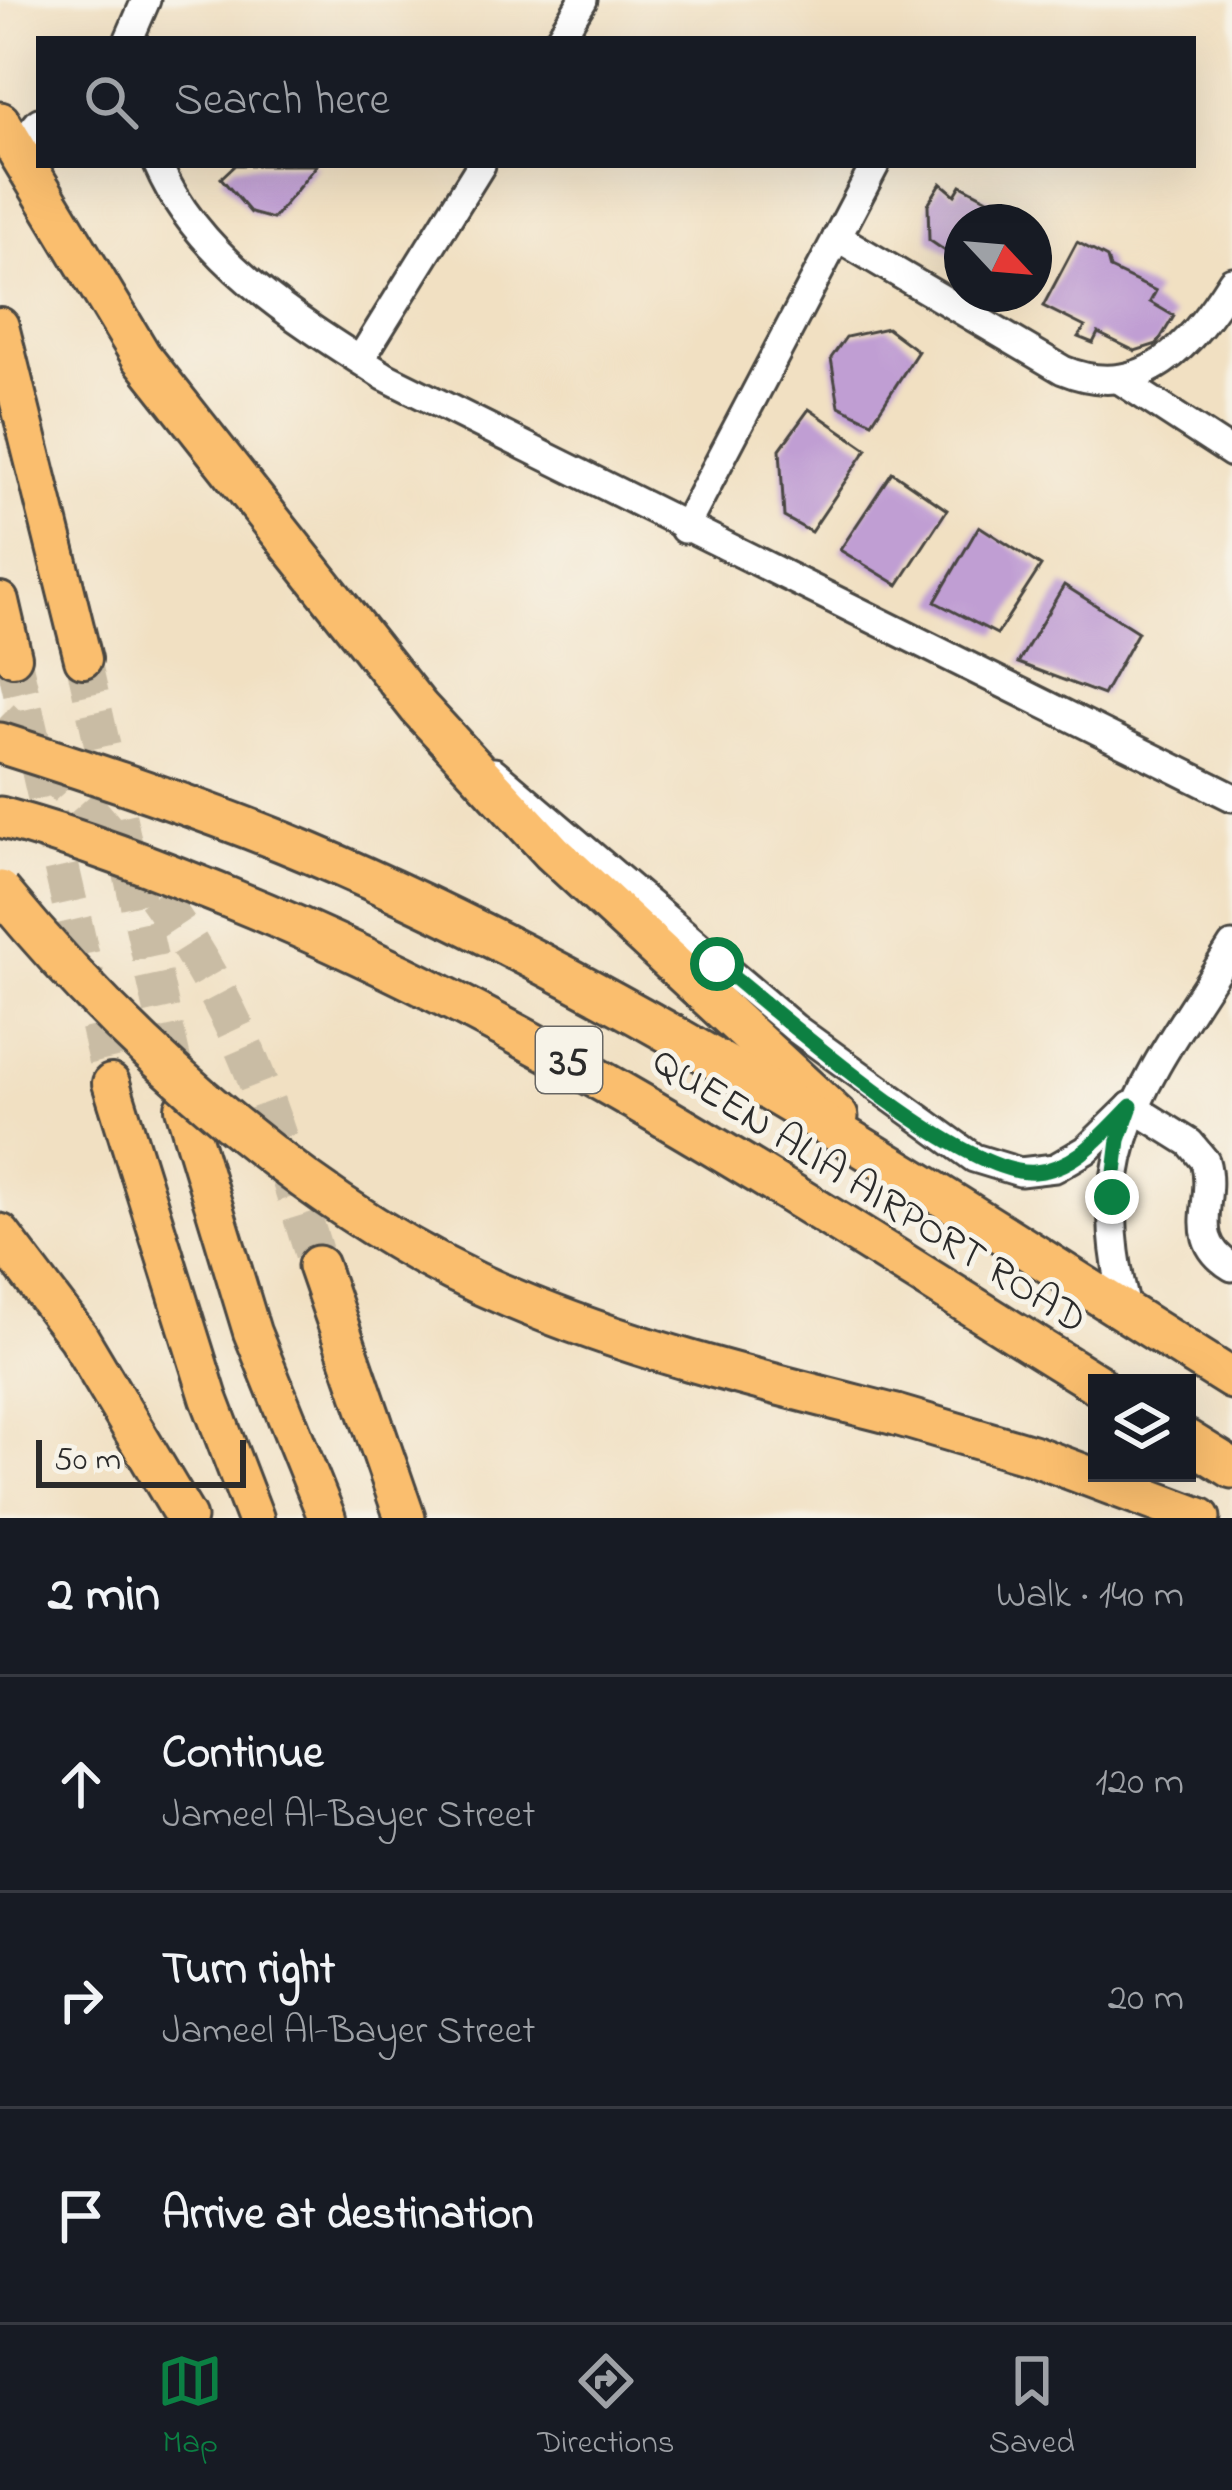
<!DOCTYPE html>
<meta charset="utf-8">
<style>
:root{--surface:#171b24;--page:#20242c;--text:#f1f3f6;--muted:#9ea1a6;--line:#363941;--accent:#0b8043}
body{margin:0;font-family:"Indie Flower",sans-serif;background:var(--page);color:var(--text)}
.controls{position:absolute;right:36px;bottom:36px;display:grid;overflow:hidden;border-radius:0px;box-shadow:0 12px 48px #0002}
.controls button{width:108px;height:108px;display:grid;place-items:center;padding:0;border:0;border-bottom:3px solid var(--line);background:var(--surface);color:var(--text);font:60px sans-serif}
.compass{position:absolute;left:944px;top:204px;width:108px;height:108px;border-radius:50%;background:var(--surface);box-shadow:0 12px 48px #0002;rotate:116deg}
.scale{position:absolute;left:36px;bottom:30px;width:210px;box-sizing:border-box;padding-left:12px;border:6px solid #2b2b2b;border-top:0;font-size:33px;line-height:42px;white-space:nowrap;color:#2b2b2b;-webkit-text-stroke:9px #f7f3e8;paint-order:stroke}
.stop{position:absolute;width:36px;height:36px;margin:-27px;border:9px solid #0b8043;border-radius:50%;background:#fff}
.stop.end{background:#0b8043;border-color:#fff;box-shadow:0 3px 12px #0008}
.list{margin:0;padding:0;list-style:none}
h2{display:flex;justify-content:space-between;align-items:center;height:156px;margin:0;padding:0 48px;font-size:51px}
h2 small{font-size:39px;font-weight:400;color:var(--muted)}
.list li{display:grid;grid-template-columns:78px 1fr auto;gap:36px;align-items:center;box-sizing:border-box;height:216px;padding:0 48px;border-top:3px solid var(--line)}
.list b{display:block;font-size:45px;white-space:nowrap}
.list p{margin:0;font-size:39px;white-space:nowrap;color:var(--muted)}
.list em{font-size:39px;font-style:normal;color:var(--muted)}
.icon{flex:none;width:66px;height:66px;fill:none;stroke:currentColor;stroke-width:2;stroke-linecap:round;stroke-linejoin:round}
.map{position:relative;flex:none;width:1232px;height:1518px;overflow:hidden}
.search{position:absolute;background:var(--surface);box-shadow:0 12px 48px #0002;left:36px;right:36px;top:36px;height:132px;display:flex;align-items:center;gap:30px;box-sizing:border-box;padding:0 42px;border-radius:0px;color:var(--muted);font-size:45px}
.sheet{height:804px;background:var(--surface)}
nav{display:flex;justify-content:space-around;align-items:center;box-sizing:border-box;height:168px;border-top:3px solid var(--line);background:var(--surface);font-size:33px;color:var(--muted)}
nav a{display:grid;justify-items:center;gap:6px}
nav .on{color:var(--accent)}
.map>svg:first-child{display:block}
.building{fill:#c09ed3}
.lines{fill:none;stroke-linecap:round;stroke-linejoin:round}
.major-tunnel{stroke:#c9bca4;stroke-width:36;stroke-dasharray:36 18;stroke-linecap:butt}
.highway-tunnel{stroke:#c9bca4;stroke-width:39;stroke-dasharray:39 20;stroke-linecap:butt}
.minor-casing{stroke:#494642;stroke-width:33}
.major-casing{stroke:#494642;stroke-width:42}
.highway-casing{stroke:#494642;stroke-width:45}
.minor{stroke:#fff;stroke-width:27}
.major{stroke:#fabe6e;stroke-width:36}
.highway{stroke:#fabe6e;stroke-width:39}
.highway-bridge-casing{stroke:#494642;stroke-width:45;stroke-linecap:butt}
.highway-bridge{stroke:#fabe6e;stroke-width:39}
.route{stroke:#0b8043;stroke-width:15}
.labels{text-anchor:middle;stroke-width:10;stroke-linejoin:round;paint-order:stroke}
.shield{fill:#f7f3e8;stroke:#686764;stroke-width:3}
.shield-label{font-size:39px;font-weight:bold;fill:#2b2b2b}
.street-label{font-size:42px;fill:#2b2b2b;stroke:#f7f3e8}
</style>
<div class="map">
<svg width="1232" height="1518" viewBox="0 0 1232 1518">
<rect width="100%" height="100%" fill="#f7f3e8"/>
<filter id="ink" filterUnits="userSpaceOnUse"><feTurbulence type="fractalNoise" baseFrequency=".00833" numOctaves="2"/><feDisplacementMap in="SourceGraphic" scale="24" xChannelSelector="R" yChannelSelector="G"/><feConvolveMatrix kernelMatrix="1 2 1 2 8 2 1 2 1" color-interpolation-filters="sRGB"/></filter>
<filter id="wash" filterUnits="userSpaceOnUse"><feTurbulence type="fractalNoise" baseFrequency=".004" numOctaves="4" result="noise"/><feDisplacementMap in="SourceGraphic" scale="48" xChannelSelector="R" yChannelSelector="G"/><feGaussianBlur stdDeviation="2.7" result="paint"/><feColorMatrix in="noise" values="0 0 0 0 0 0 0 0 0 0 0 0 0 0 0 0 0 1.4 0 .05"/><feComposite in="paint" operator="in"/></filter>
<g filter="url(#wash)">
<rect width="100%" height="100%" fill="#f1e0c2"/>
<g id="blocks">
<!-- building -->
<g class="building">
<polygon points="235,165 317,165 273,219 251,213 221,178"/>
<polygon points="941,183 955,195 961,185 1032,222 962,222 962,270 955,267 957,259 929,240 928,204"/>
<polygon points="1077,242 1107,258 1110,269 1156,291 1150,302 1174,316 1157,344 1135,351 1098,333 1093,343 1078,337 1085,327 1043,306"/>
<polygon points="887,328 918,351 872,422 839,406 831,358 846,337"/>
<polygon points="809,409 867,449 811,532 784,517 780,449"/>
<polygon points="892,472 947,510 898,585 840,550"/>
<polygon points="979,526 1041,566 997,634 935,602"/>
<polygon points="1064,585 1138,632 1103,695 1018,663"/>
</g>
</g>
</g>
<g filter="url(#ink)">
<use href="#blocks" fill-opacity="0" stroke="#494642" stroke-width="3"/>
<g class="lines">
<!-- major-tunnel -->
<g class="major-tunnel">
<polyline points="13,657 111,1083"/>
<polyline points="83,659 179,1087"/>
</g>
<!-- highway-tunnel -->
<path class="highway-tunnel" d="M0 718C104 821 195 927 251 1065 278 1130 296 1199 318 1266"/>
<defs>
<g id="minor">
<polyline points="129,39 146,0"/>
<polyline points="559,39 583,0"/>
<polyline points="15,151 39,122"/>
<path d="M158 165C199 261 301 323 386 377L1232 797"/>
<path d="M837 237 1063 370C1143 403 1193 343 1232 281"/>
<polyline points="360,360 481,165"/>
<polyline points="1120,380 1232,453"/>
<polyline points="684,529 875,165"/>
<polyline points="494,772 795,1028 974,1158 1020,1172 1055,1168 1086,1150 1131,1106"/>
<path d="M1131 1106 1190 1143 1205 1161C1217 1202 1184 1238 1232 1267"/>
<path d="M1128 1314C1081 1149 1149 1078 1232 946"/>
</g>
<g id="major">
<polyline points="0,326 83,659"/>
<polyline points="0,601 13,657"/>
<polyline points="111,1083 209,1398 255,1518"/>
<polyline points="184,1108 252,1332 327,1518"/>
</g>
<g id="highway">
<polyline points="0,122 141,356 419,708 552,852 838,1117"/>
<path d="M0 743C95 773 191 805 283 842 611 976 932 1191 1232 1379"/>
<path d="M0 817C80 838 155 868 232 899 540 1024 815 1210 1097 1384"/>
<polyline points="0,1234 78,1337 186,1518"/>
<polyline points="318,1266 405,1518"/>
<polyline points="896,1415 1032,1455 1200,1518"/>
<polyline points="1187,1440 1232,1468"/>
</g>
</defs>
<!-- minor casing -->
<use href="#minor" class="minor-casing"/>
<!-- major casing -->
<use href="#major" class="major-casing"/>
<!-- highway casing -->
<use href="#highway" class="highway-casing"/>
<!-- minor -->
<use href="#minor" class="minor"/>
<!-- major -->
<use href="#major" class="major"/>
<!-- highway -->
<use href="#highway" class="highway"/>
<defs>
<path id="highway-bridge" d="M0 891C131 1050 320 1218 511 1298 635 1351 766 1382 896 1415"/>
</defs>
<!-- highway-bridge casing -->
<use href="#highway-bridge" class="highway-bridge-casing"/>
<!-- highway-bridge -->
<use href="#highway-bridge" class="highway-bridge"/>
</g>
</g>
<g class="lines" filter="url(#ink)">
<!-- route -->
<path class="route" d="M717 964C778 1013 963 1179 1035 1172 1077 1168 1103 1134 1131 1106L1119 1140 1112 1197"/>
</g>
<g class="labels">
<!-- shield labels -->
<rect class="shield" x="536" y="1027" width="66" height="66" rx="9"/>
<g class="shield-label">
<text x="569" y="1074">35</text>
</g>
<!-- street labels -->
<g class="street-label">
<text transform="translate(871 1188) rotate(32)" y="15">QUEEN ALIA AIRPORT ROAD</text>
</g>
</g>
</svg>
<div class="controls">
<button><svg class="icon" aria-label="layers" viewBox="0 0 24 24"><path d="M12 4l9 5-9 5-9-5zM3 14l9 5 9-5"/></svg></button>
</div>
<svg class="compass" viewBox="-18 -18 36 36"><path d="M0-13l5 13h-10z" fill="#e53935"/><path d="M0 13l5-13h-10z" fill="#9ea1a6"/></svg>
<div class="scale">50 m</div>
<div class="stop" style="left:717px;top:964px"></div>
<div class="stop end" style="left:1112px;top:1197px"></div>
<div class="search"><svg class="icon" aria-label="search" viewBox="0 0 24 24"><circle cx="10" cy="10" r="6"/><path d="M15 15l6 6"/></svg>Search here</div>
</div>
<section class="sheet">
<h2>2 min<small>Walk · 140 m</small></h2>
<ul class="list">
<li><svg class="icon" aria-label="ahead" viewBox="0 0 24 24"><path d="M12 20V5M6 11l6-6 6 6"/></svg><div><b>Continue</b><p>Jameel Al-Bayer Street</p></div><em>120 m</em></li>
<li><svg class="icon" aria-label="right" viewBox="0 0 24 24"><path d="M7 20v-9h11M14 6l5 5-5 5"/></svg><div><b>Turn right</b><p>Jameel Al-Bayer Street</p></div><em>20 m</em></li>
<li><svg class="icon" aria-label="arrive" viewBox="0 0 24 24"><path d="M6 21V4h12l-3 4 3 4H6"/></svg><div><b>Arrive at destination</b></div></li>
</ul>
</section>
<nav>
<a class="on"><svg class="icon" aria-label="map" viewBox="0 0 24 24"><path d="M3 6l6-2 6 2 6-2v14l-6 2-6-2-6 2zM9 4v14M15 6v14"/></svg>Map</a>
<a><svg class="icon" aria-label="directions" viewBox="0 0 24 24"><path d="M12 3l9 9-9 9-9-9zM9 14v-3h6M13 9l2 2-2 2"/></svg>Directions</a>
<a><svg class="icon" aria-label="saved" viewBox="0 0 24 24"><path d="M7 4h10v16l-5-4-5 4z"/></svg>Saved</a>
</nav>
